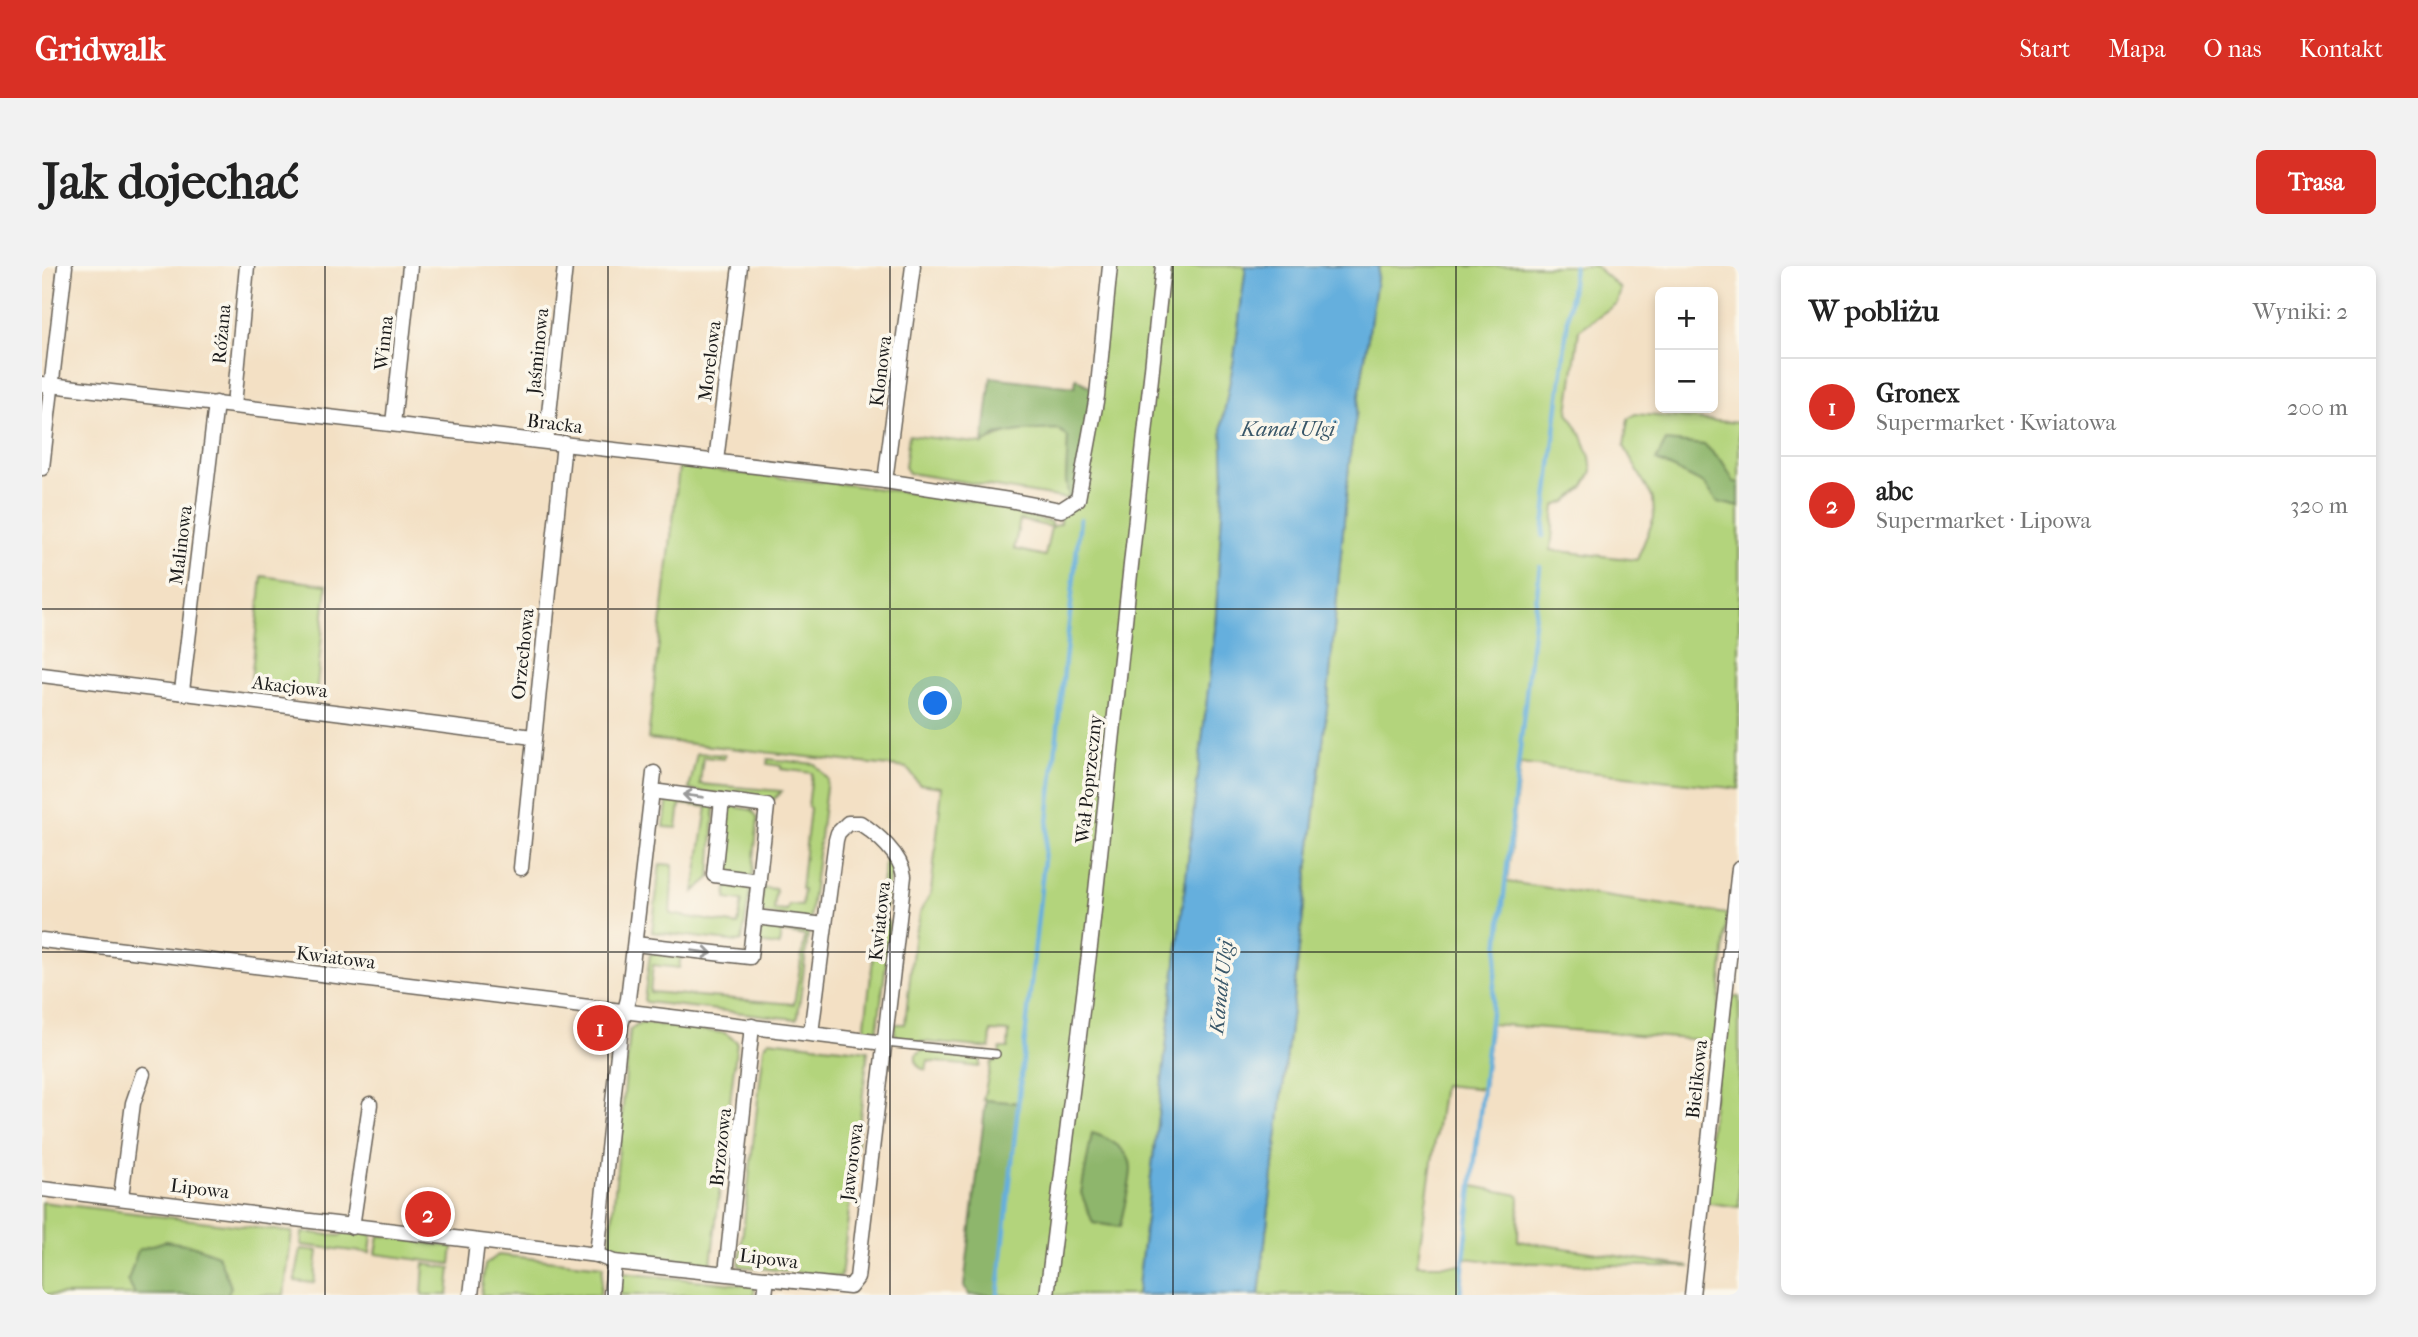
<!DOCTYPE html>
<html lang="pl">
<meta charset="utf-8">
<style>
:root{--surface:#fff;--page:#f2f2f2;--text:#222;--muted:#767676;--line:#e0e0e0;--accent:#d93025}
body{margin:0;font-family:"IM FELL French Canon",serif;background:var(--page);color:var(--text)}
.controls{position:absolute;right:21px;top:21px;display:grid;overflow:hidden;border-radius:10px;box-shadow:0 4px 10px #0003}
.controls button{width:63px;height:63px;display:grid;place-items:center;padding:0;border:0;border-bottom:2px solid var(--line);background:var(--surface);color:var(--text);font:35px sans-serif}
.you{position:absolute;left:894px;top:438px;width:24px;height:24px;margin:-18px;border:5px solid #fff;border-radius:50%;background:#1a73e8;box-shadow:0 0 0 10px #1a73e833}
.badge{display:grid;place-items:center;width:46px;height:46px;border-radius:50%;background:var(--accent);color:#fff;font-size:23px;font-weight:700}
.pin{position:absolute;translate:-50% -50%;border:4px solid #fff;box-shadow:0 2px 7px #0006}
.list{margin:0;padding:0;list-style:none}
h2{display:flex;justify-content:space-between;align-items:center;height:91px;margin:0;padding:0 28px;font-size:30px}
h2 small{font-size:23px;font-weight:400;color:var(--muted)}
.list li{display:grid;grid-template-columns:46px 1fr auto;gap:21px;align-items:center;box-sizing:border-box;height:98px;padding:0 28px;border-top:2px solid var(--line)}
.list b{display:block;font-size:26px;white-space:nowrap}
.list p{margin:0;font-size:23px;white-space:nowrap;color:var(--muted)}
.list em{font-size:23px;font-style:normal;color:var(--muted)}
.map{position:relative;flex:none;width:1697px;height:1029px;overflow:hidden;border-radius:10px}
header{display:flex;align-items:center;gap:42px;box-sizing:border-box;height:98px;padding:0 35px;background:var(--accent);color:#fff}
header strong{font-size:33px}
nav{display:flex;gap:38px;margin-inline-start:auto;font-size:24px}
.intro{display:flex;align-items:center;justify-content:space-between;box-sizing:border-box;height:168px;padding:0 42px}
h1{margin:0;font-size:49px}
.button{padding:18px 32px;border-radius:10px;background:var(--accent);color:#fff;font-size:24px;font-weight:700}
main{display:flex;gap:42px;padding:0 42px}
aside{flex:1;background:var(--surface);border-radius:10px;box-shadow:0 4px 10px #0003}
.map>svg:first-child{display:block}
.green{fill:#b3d47c;stroke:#68784c;stroke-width:2;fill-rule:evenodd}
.forest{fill:#8eb66c;stroke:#556944;stroke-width:2}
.water{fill:#65afdd;stroke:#40667c;stroke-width:2}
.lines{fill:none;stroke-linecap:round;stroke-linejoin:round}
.stream{stroke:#65afdd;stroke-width:4.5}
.service-casing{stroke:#676157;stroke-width:10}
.minor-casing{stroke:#676157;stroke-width:17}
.service{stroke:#fff;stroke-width:7}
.minor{stroke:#fff;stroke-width:14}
.oneway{stroke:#999}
.grid{fill:none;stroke:#1c1c1c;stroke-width:2;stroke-opacity:0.55}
.labels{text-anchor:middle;stroke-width:7;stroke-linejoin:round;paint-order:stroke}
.street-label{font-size:19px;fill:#1c1c1c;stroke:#fbf7ec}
.water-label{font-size:21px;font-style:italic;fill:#395769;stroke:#fbf7ec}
</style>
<header>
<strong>Gridwalk</strong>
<nav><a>Start</a><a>Mapa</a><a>O nas</a><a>Kontakt</a></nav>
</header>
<div class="intro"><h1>Jak dojechać</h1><a class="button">Trasa</a></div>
<main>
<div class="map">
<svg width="1697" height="1029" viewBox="0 0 1697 1029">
<rect width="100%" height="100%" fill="#fbf7ec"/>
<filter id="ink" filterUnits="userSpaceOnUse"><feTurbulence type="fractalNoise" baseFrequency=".0143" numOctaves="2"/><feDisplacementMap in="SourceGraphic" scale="14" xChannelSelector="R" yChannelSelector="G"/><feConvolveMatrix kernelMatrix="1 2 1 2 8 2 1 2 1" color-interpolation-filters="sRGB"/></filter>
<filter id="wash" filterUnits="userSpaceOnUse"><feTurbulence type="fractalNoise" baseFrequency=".00686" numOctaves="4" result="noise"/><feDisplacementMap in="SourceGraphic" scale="28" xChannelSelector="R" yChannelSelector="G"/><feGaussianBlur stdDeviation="1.57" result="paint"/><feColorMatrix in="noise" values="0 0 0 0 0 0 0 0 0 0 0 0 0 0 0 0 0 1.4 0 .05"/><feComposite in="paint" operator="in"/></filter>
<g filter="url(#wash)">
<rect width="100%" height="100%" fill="#f3e0c4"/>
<!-- green -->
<g class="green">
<path d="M1068 0H1204L1192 93 1180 158 1182 211 1173 364 1095 1029H956L976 837 941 834 949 797 957 793 958 782H966L967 766 949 765 948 782 862 774 857 772 853 768 852 758H863L873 665C877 658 877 654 878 647 880 641 886 634 889 626L900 521 877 518 865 502 606 473 637 201 800 218 955 238 963 243 973 244 975 248 1009 256V261L1018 258 1019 244 1036 233ZM978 254 1009 261 1003 290 972 283Z"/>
<polygon points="1337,0 1553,0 1579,23 1575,37 1537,64 1526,146 1540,170 1548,191 1550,206 1541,222 1524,236 1513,240 1509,284 1595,294 1612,252 1611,233 1582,180 1586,153 1593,148 1697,157 1697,523 1478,498 1465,616 1686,648 1673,775 1449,758 1442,823 1401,819 1375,999 1422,999 1418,1029 1217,1029 1285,442 1308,189"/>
<path d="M1016 163 1026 171 1024 214 1027 233 867 207 863 201 867 169 941 178C963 163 989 164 1016 163Z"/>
<polygon points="220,310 285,319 274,430 208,424"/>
<polygon points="655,487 683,489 682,493 661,491 658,518 740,525 731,534 647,524"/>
<polygon points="726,493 773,498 785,513 768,654 718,647 721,622 734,623 732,644 745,645 747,639 760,640 762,623 759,623 768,542 766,541 770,507 739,503 739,500 725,498"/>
<polygon points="626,531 673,536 668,612 652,626 665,541 638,538 635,562 622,561"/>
<polygon points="684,539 710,544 716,552 710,612 676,606"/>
<polygon points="844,587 857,611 848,610 842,651 847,657 848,669 835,765 824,764 823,758"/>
<polygon points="618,598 631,599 628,648 696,659 700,635 684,633 686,615 709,618 700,675 696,676 610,666"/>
<polygon points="767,661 756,750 754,753 604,736 602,734 608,688 611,687 639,689 637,702 611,699 608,726 752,738 763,670 739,666 737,680 714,677 716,662 763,667"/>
<polygon points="1683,729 1697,731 1697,941 1660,936"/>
<polygon points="599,757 683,767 695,776 669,998 573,984 568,978 588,764"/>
<polygon points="727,774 826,785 799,1011 697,1000 722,781"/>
<path d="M880 784 934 791 938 794V799L937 801 886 795 884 804C876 802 873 798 874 789Z"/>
<polygon points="1431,920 1477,929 1476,975 1648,1001 1456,996 1423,992"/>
<polygon points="0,936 250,966 242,1029 0,1029"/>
<polygon points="306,965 330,968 328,987 259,979 260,966 298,970"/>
<polygon points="337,969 411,981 409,998 334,988"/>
<polygon points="259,983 276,985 272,1017 253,1015"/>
<polygon points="456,989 561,1000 558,1029 439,1029 443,999"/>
<polygon points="382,998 409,1002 406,1029 380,1029"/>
<polygon points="580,1007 713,1020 712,1029 578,1029"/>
</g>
<!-- forest -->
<g class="forest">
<polygon points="949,111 1033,121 1034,112 1051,123 1032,233 1027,233 1024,214 1026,171 1016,163 978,165 954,169 941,178"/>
<polygon points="1624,175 1663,179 1682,198 1692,216 1697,217 1697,241 1676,236 1662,218 1614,194"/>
<polygon points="944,834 977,837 956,1029 927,1029 922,1020"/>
<path d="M1050 867C1065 871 1089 884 1089 902 1089 919 1081 943 1078 961L1051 957 1039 927Z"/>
<polygon points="123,975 150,979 176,989 189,1021 185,1029 93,1029 86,1015 96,984"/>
</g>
<!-- water -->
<polygon class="water" points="1204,0 1337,0 1308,189 1285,442 1217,1029 1095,1029 1173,364 1182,211 1180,158 1192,93"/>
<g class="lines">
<!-- stream -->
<g class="stream">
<polyline points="1501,270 1532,0"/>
<polyline points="956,1029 1038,253"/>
<polyline points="1418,1029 1498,301"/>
</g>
</g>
</g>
<g filter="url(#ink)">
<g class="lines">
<defs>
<polyline id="service" points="843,777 954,788"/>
<g id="minor">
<polyline points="0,118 843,215 967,234 1019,244 1036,233 1055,130 1068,0"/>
<polyline points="192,139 205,0"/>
<polyline points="351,158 368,0"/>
<polyline points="504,175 523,0"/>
<polyline points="674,195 698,0"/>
<polyline points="0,202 23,0"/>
<polyline points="843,215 871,0"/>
<polyline points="0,409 491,471"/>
<polyline points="140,425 174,137"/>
<polyline points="680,534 672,609 717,615"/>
<polyline points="479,602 522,177"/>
<polyline points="713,651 783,659"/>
<polyline points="0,674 842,777"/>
<polyline points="593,678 708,691 725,540 610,525"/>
<path d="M0 923 555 989 572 996 808 1021 815 1012 862 610C859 589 835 568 818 557H806L796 567 794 574 769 767"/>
<polyline points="79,931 91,837 101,808"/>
<polyline points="310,961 328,838"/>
<polyline points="555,989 579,759 586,733 612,507"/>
<polyline points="684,1007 710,760"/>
<polyline points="429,1029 435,976"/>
<polyline points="569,1029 572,996"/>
<polyline points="723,1029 725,1012"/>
<polyline points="1005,1029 1049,672 1121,0"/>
<polyline points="1650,1029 1697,602"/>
</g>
</defs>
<!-- service casing -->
<use href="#service" class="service-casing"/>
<!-- minor casing -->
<use href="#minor" class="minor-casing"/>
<!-- service -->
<use href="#service" class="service"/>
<!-- minor -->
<use href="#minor" class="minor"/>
</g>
<!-- one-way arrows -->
<defs><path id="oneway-shaft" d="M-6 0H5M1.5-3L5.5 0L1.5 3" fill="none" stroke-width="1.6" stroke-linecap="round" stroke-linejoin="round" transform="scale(1.75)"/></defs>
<g class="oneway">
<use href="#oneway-shaft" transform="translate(651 530) rotate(-173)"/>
<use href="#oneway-shaft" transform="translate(660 686) rotate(7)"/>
</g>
</g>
<!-- grid -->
<path class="grid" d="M283 0V1029M566 0V1029M848 0V1029M1131 0V1029M1414 0V1029M0 343H1697M0 686H1697"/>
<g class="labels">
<!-- street labels -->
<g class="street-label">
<text transform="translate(179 68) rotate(-85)" y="7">Różana</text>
<text transform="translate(341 77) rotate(-84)" y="7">Winna</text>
<text transform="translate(495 85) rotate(-84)" y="7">Jaśminowa</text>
<text transform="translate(667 95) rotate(-83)" y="7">Morelowa</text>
<text transform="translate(838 105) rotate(-83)" y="7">Klonowa</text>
<text transform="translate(513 157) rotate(7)" y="7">Bracka</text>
<text transform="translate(138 279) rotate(-83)" y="7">Malinowa</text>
<text transform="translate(480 388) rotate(-84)" y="7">Orzechowa</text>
<text transform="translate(248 420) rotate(7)" y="7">Akacjowa</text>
<text transform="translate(1046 513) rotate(-84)" y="7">Wał Poprzeczny</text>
<text transform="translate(837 655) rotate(-84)" y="7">Kwiatowa</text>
<text transform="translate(294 691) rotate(7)" y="7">Kwiatowa</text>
<text transform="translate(1654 813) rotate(-84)" y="7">Bielikowa</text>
<text transform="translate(678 881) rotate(-84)" y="7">Brzozowa</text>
<text transform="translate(809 896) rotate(-83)" y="7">Jaworowa</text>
<text transform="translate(158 922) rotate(7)" y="7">Lipowa</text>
<text transform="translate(727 992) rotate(7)" y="7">Lipowa</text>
</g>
<!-- water labels -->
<g class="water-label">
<text x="1246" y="170">Kanał Ulgi</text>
<text transform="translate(1179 721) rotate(-84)" y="7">Kanał Ulgi</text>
</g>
</g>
</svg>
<div class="controls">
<button>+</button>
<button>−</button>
</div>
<div class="you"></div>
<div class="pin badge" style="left:558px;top:762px">1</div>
<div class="pin badge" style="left:386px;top:948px">2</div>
</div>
<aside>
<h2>W pobliżu<small>Wyniki: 2</small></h2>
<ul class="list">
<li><span class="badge">1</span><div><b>Gronex</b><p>Supermarket · Kwiatowa</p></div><em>200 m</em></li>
<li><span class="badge">2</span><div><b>abc</b><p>Supermarket · Lipowa</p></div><em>320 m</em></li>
</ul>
</aside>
</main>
